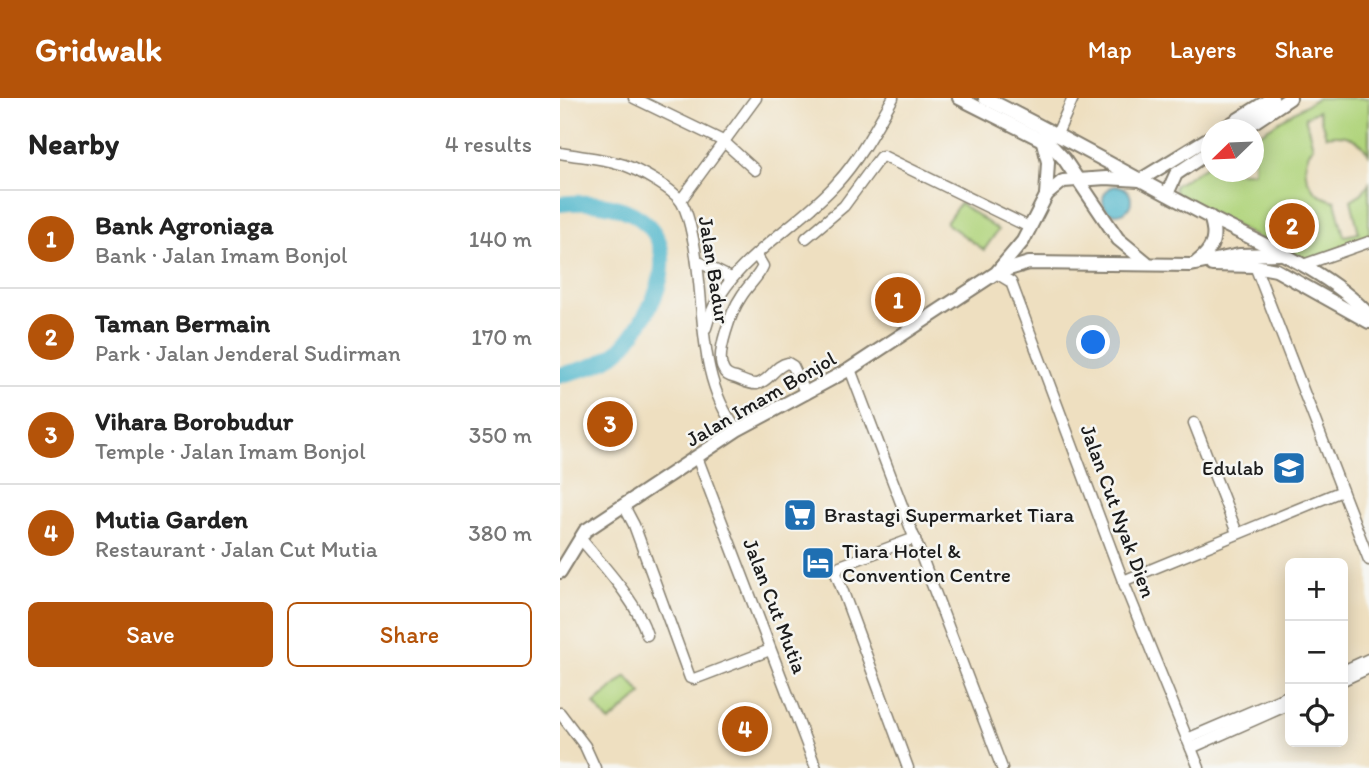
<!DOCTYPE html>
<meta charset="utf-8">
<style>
:root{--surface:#fff;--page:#f2f2f2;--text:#222;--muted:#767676;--line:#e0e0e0;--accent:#b45309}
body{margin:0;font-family:Itim,sans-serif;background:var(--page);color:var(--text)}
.controls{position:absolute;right:21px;bottom:21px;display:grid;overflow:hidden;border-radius:10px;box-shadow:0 4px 18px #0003}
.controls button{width:63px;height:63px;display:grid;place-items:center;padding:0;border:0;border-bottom:2px solid var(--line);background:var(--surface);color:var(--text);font:35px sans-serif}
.compass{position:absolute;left:641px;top:21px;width:63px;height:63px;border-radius:50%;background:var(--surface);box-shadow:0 4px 18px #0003;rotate:247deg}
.you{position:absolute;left:534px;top:245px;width:24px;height:24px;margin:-18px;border:5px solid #fff;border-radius:50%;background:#1a73e8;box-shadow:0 0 0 10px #1a73e833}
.badge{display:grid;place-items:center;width:46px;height:46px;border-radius:50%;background:var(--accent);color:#fff;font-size:23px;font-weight:700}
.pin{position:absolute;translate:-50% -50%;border:4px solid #fff;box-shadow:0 2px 7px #0006}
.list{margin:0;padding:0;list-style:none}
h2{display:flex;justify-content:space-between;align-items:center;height:91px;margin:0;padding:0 28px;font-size:30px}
h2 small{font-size:23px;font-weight:400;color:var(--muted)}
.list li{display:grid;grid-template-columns:46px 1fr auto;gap:21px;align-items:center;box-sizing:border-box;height:98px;padding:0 28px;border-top:2px solid var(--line)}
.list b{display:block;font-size:26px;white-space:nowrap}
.list p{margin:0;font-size:23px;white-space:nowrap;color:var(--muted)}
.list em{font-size:23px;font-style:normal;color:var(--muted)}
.actions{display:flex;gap:14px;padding:21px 28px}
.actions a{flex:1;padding:16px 0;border:2px solid var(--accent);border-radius:10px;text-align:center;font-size:24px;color:var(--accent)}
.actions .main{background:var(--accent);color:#fff}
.icon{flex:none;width:38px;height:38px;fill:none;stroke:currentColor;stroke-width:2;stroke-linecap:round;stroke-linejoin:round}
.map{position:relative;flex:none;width:809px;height:670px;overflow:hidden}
header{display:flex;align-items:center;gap:42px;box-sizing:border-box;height:98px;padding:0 35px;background:var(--accent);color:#fff}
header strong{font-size:33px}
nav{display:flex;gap:38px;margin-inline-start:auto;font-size:24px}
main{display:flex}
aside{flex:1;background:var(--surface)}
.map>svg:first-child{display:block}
.green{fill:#b0d47c;stroke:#66784c;stroke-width:2}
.water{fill:#4db6cb;stroke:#346974;stroke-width:2}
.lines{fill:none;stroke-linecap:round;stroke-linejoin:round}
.river{stroke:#4db6cb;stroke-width:16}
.minor-casing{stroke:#857e6e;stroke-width:13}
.major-casing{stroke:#857e6e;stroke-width:16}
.minor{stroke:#fff;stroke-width:10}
.major{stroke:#fff;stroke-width:12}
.labels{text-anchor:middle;stroke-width:5;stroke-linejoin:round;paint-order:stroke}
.street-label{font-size:21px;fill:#1c1c1c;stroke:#f6f6f2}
.poi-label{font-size:21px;fill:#1c1c1c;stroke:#f6f6f2;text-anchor:start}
</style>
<header>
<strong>Gridwalk</strong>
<nav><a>Map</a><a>Layers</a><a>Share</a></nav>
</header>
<main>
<aside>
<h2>Nearby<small>4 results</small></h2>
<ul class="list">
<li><span class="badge">1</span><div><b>Bank Agroniaga</b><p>Bank · Jalan Imam Bonjol</p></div><em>140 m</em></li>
<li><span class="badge">2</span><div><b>Taman Bermain</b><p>Park · Jalan Jenderal Sudirman</p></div><em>170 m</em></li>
<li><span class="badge">3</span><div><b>Vihara Borobudur</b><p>Temple · Jalan Imam Bonjol</p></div><em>350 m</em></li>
<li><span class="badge">4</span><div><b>Mutia Garden</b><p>Restaurant · Jalan Cut Mutia</p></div><em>380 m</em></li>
</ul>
<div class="actions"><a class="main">Save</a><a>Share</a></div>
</aside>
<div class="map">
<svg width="809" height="670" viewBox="0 0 809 670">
<rect width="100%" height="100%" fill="#f6f6f2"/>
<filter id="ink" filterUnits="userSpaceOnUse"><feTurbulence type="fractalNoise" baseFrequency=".0143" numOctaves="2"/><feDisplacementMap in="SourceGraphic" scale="14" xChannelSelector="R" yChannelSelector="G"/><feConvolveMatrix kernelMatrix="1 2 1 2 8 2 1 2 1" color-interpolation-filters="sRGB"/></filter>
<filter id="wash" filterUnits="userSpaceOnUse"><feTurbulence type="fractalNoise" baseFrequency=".00686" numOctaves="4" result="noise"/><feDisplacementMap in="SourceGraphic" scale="28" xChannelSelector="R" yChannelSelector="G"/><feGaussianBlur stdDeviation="1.57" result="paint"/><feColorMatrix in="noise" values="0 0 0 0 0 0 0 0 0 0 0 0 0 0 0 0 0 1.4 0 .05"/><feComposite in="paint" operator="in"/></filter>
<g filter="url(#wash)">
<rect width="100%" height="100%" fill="#eedfc0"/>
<!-- green -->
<g class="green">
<path d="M757 0H809V56C798 39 785 35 766 38L758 13 745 19 753 48C737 71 748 97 775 103L784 138 799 135 791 102 802 95 809 85V139L742 164 615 95 614 88 651 65 652 74H694V39Z"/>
<polygon points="400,105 438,132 424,152 386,125"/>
<polygon points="66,578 82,596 49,624 34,606"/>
</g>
<!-- water -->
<circle class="water" cx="557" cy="102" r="14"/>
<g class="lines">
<!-- river -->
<path class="river" d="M0 106C76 97 130 136 87 214 78 229 66 250 50 259 35 269 17 273 0 277"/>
</g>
</g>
<g filter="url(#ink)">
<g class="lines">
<defs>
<g id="minor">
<polyline points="74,0 163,43 195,72"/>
<polyline points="497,36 513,0"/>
<path d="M0 55C21 59 44 60 64 67 78 72 114 91 122 105 129 117 131 132 134 146 146 208 136 279 177 332"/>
<polyline points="121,102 196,0"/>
<polyline points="246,140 284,108 320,59 323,58 471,130"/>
<path d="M197 158 203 168C198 180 188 187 181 199 172 212 155 256 163 271 165 277 170 279 176 280 182 282 190 287 197 286 210 283 215 267 228 265L233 268 246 296"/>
<polyline points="137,163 171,180"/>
<polyline points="743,167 809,144"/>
<polyline points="695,168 809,462"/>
<polyline points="436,175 451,184 563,483 639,670"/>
<path d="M146 230C163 164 235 133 277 85 300 60 316 29 333 0"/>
<polyline points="290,271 442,670"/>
<polyline points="634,325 677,435"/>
<polyline points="137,359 256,670"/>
<polyline points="64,408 74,427 130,580 134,581 210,552"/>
<path d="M21 441C43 468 77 503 87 537"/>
<polyline points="563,483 782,393"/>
<polyline points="783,573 809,561"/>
<polyline points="783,582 809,570"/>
<polyline points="0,615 25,648 35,670"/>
<polyline points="627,641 730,597"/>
<polyline points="631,650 730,606"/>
<polyline points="348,670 276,475 280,468 355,440"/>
</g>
<g id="major">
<polyline points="399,0 490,46 504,61 558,141 586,164"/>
<path d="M425 0C502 38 575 80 651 120 702 146 770 174 809 217"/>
<polyline points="661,32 712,0"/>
<polyline points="682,32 730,0"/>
<polyline points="607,96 616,76 652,52"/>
<polyline points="486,97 503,83 546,80 580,82 652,38"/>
<path d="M637 164C654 151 657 138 650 119"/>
<polyline points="652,167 695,168 716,172 809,224"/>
<polyline points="442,173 469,165 631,167 679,157 719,156"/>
<polyline points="0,474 25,433 177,332 290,271 436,175 463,143 486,98 488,64 482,40"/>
</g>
</defs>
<!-- minor casing -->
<use href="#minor" class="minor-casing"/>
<!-- major casing -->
<use href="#major" class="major-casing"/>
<!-- minor -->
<use href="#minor" class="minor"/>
<!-- major -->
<use href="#major" class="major"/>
</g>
</g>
<!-- icons -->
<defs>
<symbol id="school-square" viewBox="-11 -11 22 22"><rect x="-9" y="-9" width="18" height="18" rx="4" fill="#1f6fb2" stroke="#f6f6f2"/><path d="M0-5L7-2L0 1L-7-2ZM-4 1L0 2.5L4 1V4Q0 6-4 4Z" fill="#fff"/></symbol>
<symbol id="supermarket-square" viewBox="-11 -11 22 22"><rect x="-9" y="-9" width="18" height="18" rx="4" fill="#1f6fb2" stroke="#f6f6f2"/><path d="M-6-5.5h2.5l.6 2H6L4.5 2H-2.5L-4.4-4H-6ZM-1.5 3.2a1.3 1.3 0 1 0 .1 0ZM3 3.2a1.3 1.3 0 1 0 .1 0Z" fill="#fff"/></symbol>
<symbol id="hotel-square" viewBox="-11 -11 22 22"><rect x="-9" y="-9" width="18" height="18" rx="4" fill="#1f6fb2" stroke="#f6f6f2"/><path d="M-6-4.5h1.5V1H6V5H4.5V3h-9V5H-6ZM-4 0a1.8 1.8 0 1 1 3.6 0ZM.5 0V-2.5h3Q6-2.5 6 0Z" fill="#fff"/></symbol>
</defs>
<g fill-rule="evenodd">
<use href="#school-square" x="710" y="351" width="38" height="38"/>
<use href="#supermarket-square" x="221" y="398" width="38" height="38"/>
<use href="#hotel-square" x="239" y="446" width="38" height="38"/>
</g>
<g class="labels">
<!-- street labels -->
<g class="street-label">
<text transform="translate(154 172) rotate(81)" y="7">Jalan Badur</text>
<text transform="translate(201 301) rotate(-30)" y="7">Jalan Imam Bonjol</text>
<text transform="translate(558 413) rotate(70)" y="7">Jalan Cut Nyak Dien</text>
<text transform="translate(215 508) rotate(69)" y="7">Jalan Cut Mutia</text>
</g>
<!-- poi labels -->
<g class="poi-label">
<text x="704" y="377" text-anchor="end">Edulab</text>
<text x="264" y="424">Brastagi Supermarket Tiara</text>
<text x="282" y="460">Tiara Hotel &amp;<tspan x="282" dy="24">Convention Centre</tspan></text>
</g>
</g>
</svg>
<div class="controls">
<button>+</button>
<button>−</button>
<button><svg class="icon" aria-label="locate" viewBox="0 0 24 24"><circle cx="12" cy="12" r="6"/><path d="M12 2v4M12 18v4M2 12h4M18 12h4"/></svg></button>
</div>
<svg class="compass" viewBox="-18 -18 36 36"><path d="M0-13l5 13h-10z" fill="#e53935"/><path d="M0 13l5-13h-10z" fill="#767676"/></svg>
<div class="you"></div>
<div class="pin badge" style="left:338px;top:202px">1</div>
<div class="pin badge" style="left:732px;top:128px">2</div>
<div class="pin badge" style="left:50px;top:326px">3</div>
<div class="pin badge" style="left:185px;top:631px">4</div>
</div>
</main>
